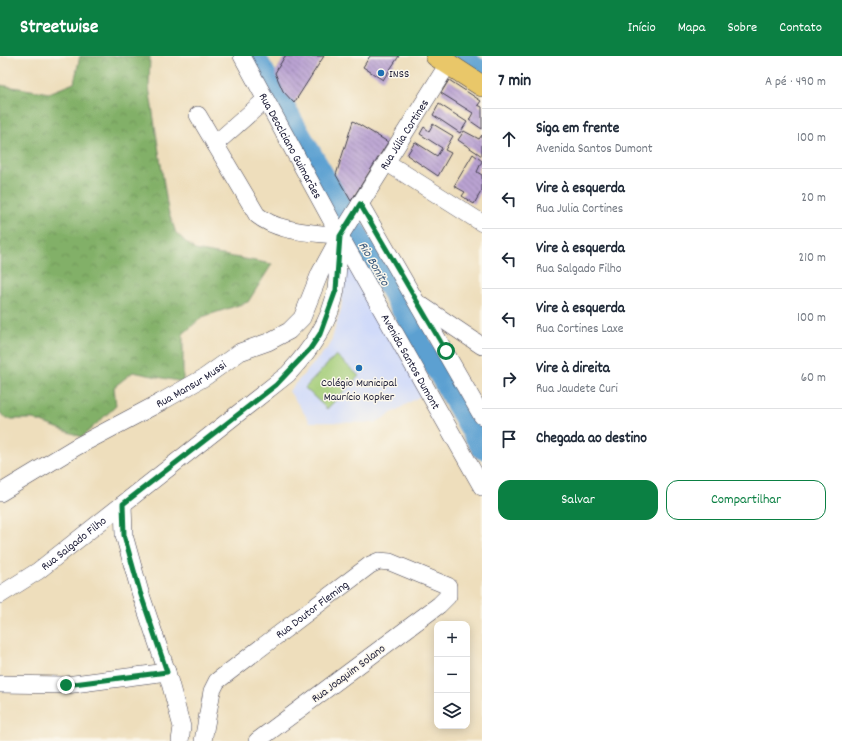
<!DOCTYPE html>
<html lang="pt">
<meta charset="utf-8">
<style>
:root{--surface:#fff;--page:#f6f6f7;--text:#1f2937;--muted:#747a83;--line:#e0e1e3;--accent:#0b8043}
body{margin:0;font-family:Dekko,sans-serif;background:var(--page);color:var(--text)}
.controls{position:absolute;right:12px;bottom:12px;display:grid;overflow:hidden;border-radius:8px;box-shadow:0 2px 10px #0003}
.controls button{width:36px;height:36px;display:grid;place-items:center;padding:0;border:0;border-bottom:1px solid var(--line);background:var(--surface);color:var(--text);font:20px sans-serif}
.stop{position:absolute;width:12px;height:12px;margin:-9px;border:3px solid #0b8043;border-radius:50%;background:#fff}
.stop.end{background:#0b8043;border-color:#fff;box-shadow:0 1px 4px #0008}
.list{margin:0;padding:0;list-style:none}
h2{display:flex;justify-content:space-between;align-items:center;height:52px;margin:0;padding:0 16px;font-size:17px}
h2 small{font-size:13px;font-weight:400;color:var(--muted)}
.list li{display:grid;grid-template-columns:26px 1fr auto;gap:12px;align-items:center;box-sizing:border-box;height:60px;padding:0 16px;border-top:1px solid var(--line)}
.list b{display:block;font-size:15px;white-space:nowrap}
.list p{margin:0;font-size:13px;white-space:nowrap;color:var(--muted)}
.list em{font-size:13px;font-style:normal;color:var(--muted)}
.actions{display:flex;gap:8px;padding:12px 16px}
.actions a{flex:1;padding:9px 0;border:1px solid var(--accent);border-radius:12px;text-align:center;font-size:14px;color:var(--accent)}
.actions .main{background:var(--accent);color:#fff}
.icon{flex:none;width:22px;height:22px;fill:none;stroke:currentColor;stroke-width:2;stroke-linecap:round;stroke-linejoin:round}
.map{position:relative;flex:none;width:482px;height:685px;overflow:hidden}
header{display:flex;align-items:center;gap:24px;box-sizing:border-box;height:56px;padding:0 20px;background:var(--accent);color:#fff}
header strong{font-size:19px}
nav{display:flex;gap:22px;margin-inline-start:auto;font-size:14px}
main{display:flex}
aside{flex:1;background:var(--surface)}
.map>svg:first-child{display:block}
.built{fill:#d0daf9}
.green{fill:#a3cc77;stroke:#627759}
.forest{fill:url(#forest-crowns);stroke:#526952}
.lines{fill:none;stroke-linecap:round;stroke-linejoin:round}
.river{stroke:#5ca0d1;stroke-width:21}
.building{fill:url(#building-back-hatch)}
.minor-casing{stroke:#413e4e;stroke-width:18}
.major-casing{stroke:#413e4e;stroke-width:22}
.minor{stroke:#fff;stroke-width:17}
.major{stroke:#e9c769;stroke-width:21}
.route{stroke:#0b8043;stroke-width:5}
.poi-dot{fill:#1f6fb2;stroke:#fbf7ec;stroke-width:1.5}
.labels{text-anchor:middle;stroke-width:3;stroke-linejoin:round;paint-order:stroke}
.poi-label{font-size:12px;fill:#22223b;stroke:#fbf7ec;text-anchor:start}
.street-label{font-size:12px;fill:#22223b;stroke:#fbf7ec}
.water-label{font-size:13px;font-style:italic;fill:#3c5b7e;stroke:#fbf7ec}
</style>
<header>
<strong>Streetwise</strong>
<nav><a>Início</a><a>Mapa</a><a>Sobre</a><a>Contato</a></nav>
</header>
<main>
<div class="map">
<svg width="482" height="685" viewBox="0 0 482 685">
<defs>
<pattern id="forest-crowns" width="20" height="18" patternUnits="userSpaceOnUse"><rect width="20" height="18" fill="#82b068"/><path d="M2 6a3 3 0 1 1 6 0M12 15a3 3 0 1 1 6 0" fill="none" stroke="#6a8f57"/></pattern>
<pattern id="building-back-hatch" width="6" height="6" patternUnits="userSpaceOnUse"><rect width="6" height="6" fill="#baa3d2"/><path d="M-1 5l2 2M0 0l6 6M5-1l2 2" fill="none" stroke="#9784ac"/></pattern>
</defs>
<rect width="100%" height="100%" fill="#fbf7ec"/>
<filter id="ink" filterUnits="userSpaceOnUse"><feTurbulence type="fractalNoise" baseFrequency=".025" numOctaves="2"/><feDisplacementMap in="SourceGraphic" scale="8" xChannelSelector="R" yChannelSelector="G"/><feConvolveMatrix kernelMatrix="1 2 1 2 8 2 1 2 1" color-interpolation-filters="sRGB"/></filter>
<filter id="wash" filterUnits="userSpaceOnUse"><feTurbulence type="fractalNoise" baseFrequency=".012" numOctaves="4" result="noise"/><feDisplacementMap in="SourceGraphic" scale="16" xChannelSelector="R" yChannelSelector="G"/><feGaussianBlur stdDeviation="0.9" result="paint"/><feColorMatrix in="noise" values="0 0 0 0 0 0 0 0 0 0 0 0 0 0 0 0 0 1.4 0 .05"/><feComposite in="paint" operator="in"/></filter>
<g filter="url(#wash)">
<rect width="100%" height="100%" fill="#eedebc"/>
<!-- built -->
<polygon class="built" points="345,214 357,216 422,339 375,367 310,366 289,335 330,289 341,253"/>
<!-- green -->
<g class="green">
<polygon points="464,0 475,0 482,4 482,15 462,2"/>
<polygon points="336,299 359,320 327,353 305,332"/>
</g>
<!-- forest -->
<polygon class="forest" points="80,0 150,0 149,31 168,154 176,177 195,194 272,208 248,246 202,261 183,278 183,326 133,316 114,331 116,350 82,381 33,363 7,363 0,357 0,29 49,37 74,27"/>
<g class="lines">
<!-- river -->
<g class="river">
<polyline points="255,0 482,393"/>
<polyline points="462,2 482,15"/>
</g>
</g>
<g id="blocks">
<!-- building -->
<g class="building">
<polygon points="285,0 324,0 294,47 283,35 275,17"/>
<polygon points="370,0 399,0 383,24 363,11"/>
<polygon points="449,24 481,45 478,49 482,51 482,73 469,64 473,57 441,37"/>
<polygon points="439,48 467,66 460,77 433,59"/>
<polygon points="353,65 388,86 351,145 336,119"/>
<polygon points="433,68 453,80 445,94 451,97 438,120 407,99 415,86 437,100 442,92 420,78 424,71 429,75"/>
<polygon points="464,75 479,83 482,79 482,100 458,84"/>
<polygon points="473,98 482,105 477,116 482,119 482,134 474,148 462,140 465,136 454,130"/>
</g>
</g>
</g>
<g filter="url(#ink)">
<use href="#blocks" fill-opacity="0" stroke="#413e4e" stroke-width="1"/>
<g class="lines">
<defs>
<g id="minor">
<path id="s1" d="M242 0 340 180 482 431"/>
<path d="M198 59 257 159C279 177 312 176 340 180"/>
<polyline points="215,88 265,44"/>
<polyline points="386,106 482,167"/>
<polyline points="360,148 482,360"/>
<polyline points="421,249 482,290"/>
<path id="s2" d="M0 437 76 391 161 346 205 321 240 296 268 286 289 275 302 262 320 217 340 180 448 8"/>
<polyline points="123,448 124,479 140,536 167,616 182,671 180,685"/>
<path id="s3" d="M0 539 38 515 288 318C310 294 331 266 336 233 338 217 338 201 339 186"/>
<polyline points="0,628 66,629 167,616"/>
<path id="s4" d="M203 685 212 635 217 625 370 509 379 505 390 506 448 530V540L439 549 257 685"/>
</g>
<polyline id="major" points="436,0 482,30"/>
</defs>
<!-- minor casing -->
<use href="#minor" class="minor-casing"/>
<!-- major casing -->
<use href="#major" class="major-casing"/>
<!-- minor -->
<use href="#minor" class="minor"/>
<!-- major -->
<use href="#major" class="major"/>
</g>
</g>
<g class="lines" filter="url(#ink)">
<!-- route -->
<polyline class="route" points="66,629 167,616 140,536 124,479 123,448 276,329 310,293 320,278 336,234 340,180 360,148 446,295"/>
</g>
<!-- markers -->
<g class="poi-dot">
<circle cx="381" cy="17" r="4"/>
<circle cx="359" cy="312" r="4"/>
</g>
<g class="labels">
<!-- poi labels -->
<g class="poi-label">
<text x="389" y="21">INSS</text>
<text x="359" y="330" text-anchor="middle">Colégio Municipal<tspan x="359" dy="14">Maurício Kopker</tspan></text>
</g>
<!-- street labels -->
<g class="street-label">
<text dy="4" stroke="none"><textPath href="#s2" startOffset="561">Rua Júlia Cortines</textPath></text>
<text dy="4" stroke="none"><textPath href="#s1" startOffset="102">Rua Deoclciano Guimarães</textPath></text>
<text dy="4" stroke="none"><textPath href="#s1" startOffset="349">Avenida Santos Dumont</textPath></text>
<text dy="4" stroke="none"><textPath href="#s2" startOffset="220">Rua Mansur Mussi</textPath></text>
<text dy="4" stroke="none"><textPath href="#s3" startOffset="90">Rua Salgado Filho</textPath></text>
<text dy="4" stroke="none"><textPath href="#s4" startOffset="181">Rua Doutor Fleming</textPath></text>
<text transform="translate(348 617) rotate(-37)" y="4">Rua Joaquim Solano</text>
</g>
<!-- water labels -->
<g class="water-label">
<text transform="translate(375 207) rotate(60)" y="5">Rio Bonito</text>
</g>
</g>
</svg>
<div class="controls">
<button>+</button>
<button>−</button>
<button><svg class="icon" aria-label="layers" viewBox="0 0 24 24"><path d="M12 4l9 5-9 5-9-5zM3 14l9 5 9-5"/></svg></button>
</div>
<div class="stop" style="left:446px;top:295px"></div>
<div class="stop end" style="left:66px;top:629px"></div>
</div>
<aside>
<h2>7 min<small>A pé · 490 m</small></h2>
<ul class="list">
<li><svg class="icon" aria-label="ahead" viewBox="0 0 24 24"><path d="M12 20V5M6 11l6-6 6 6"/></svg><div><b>Siga em frente</b><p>Avenida Santos Dumont</p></div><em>100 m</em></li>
<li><svg class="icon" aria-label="left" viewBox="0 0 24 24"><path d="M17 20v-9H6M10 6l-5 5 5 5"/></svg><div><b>Vire à esquerda</b><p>Rua Julia Cortines</p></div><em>20 m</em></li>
<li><svg class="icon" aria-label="left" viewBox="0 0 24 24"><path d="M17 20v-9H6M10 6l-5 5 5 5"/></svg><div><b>Vire à esquerda</b><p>Rua Salgado Filho</p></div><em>210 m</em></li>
<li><svg class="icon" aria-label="left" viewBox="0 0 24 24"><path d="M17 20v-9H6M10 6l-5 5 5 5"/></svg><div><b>Vire à esquerda</b><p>Rua Cortines Laxe</p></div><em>100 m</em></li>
<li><svg class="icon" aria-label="right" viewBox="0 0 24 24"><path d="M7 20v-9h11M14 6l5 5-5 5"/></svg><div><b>Vire à direita</b><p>Rua Jaudete Curi</p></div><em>60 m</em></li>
<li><svg class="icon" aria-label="arrive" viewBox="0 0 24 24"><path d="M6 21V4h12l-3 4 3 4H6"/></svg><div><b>Chegada ao destino</b></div></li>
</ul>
<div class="actions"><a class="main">Salvar</a><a>Compartilhar</a></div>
</aside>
</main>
